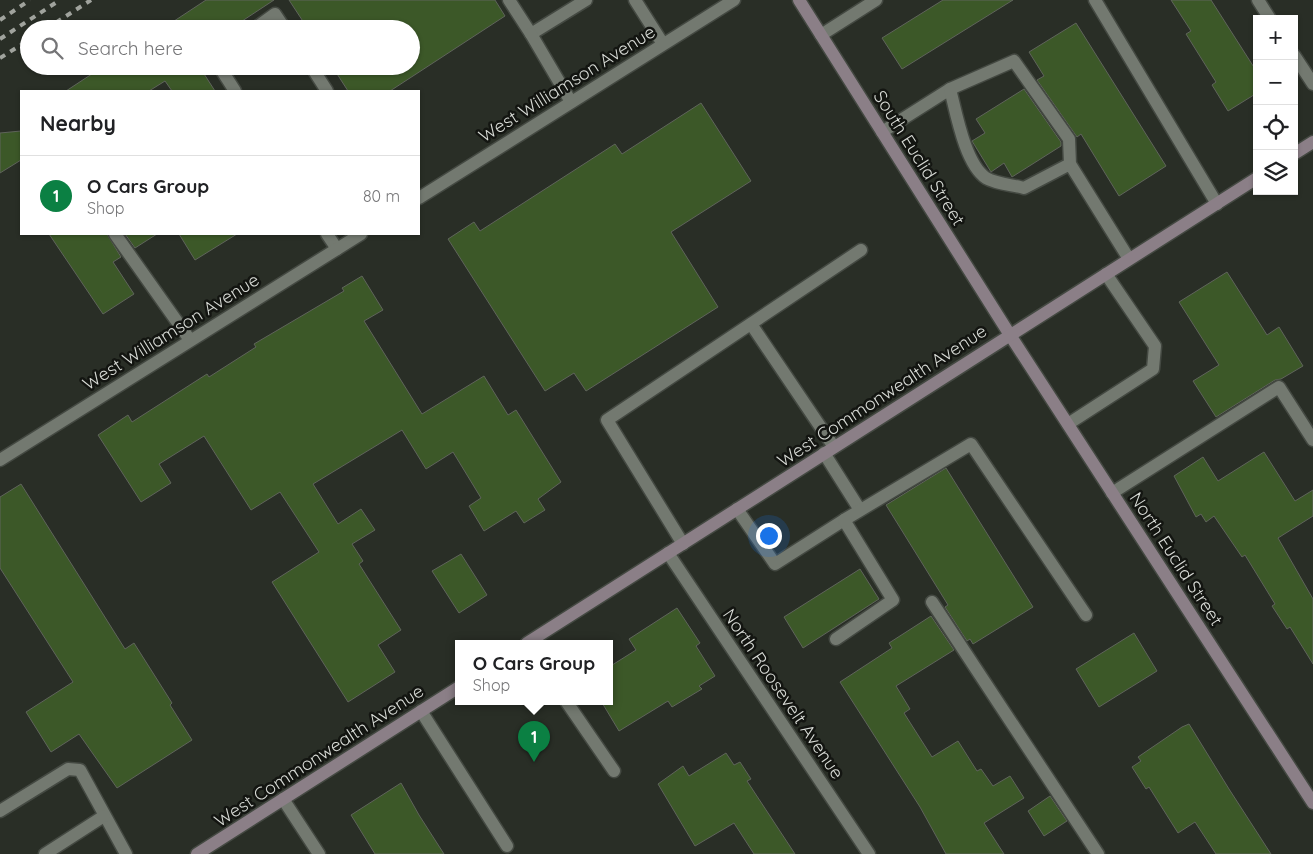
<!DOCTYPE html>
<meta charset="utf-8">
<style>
:root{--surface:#fff;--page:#f2f2f2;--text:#202124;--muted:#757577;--line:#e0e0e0;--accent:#0b8043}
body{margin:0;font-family:Quicksand,sans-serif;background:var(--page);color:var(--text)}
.controls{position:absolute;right:15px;top:15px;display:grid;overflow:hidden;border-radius:0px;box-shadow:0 1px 4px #0004}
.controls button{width:45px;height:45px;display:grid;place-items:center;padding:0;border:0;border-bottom:1px solid var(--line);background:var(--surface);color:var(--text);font:25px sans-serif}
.you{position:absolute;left:768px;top:535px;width:18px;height:18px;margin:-12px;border:4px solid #fff;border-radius:50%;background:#1a73e8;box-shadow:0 0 0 8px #1a73e833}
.badge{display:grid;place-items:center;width:32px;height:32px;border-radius:50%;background:var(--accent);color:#fff;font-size:16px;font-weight:700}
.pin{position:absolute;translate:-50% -41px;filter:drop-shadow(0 1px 2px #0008)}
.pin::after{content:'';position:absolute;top:26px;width:18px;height:15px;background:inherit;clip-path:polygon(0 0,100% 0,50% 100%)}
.popup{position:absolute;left:455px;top:640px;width:158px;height:65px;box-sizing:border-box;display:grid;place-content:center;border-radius:0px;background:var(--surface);filter:drop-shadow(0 1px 4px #0005);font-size:16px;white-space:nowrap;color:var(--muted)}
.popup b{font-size:19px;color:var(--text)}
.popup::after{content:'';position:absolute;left:50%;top:100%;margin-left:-10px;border:10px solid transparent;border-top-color:var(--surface)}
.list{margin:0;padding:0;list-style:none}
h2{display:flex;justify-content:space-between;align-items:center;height:65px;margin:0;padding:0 20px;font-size:21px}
h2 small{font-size:16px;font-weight:400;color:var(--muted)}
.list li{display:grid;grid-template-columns:32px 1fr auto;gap:15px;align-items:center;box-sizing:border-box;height:80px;padding:0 20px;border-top:1px solid var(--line)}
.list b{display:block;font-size:19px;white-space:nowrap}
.list p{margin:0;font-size:16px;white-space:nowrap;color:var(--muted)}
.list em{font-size:16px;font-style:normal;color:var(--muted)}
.icon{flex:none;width:28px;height:28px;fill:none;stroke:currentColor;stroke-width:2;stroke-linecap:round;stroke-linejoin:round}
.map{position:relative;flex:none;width:1313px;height:854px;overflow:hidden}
.search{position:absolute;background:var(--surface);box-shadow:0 1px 4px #0004;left:20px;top:20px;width:400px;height:55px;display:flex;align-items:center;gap:12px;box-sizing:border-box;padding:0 18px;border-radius:28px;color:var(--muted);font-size:19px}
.panel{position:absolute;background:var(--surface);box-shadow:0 1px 4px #0004;left:20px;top:90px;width:400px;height:145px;border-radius:0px}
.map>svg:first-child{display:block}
.building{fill:#3c5828;stroke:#5f645b}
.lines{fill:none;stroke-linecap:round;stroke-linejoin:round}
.lane-casing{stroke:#444942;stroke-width:15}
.street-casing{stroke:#444942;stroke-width:15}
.secondary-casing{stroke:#444942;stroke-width:15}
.lane{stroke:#737970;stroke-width:12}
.street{stroke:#737970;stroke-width:12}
.secondary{stroke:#8b7f87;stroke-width:12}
.rail{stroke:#a0a39d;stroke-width:4;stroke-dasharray:6 6;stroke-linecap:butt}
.labels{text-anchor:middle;stroke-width:5;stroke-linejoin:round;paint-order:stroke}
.street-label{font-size:18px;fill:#d7dad5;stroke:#131511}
</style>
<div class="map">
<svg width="1313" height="854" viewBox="0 0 1313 854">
<rect width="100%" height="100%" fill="#292e26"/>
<!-- building -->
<g class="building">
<polygon points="206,0 274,0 230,29 162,29"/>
<polygon points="289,0 495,0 505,16 390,91 348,91 332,66 411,66 411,29 308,29"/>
<polygon points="943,0 1013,0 902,69 882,38"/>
<polygon points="1171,0 1211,0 1257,72 1257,93 1228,111 1212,85 1216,82 1186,34 1191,31"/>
<polygon points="1076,23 1166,166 1119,196 1081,134 1077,137 1037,80 1044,76 1029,52"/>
<polygon points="104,66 199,66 215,91 172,91 165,81 149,91 66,91"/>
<polygon points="1024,89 1061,142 1061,146 1012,177 1004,163 991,172 972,141 985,133 976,119"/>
<polygon points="701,103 751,181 671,232 718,307 586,391 574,373 545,391 448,239 474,222 480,231 615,144 622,154"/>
<polygon points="21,131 21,160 0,173 0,133"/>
<polygon points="49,234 107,234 121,257 113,262 134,294 103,314"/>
<polygon points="125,234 157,234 135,248"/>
<polygon points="179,234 237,234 195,260"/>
<polygon points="1227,272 1267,335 1279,327 1303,366 1281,379 1275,380 1216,417 1193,381 1219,365 1179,302"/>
<polygon points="362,276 383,310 364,321 422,414 484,376 508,415 516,410 561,482 538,499 545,510 524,523 516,511 484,531 469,506 481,498 453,452 426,469 402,430 313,484 338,524 361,509 375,530 352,544 363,561 359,564 401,630 378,645 395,672 348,702 272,582 319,552 280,492 251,510 204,436 159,464 171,483 141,502 98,435 128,415 132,422 207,374 209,377 256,347 254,344 344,291 342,288"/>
<polygon points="1264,452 1295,501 1313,490 1313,516 1278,538 1313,599 1313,664 1290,627 1287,629 1272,606 1275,604 1245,555 1242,557 1214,516 1206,522 1201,514 1196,517 1174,476 1203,457 1218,481"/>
<polygon points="946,468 1033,607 973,644 970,639 967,641 945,607 948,605 886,505"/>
<polygon points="21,484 125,649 134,643 172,703 170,705 192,740 117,788 79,734 51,752 26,712 73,682 0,568 0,497"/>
<polygon points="461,554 487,595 459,613 432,571"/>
<polygon points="860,569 879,599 803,648 784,617"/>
<polygon points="677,608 700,643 696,646 715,676 699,686 702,689 672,707 668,701 619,731 601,701 609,701 609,667 636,650 629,639"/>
<polygon points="931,616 954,650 896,686 910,709 904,713 932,757 958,741 977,771 981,769 993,786 1010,776 1024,798 984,823 1004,854 946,854 920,807 840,682 892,648 889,643"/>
<polygon points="1134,633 1157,671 1099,707 1076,669"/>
<polygon points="1189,724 1229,789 1271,854 1216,854 1195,822 1178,833 1149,787 1146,789 1132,767 1141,761 1138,757 1182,727"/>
<polygon points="726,753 734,765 740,762 751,779 747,781 795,854 754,854 734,823 695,846 658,784 683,766 689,776"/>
<polygon points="401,783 419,815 444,854 375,854 351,815"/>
<polygon points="1050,796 1067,821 1044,836 1028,811"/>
</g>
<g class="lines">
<defs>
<g id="lane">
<polyline points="509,0 531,34 586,0"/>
<polyline points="635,0 663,44"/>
<polyline points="1095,0 1217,204"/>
<polyline points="254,29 275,14 285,29"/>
<polyline points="531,34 571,102"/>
<polyline points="821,35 876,0"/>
<polyline points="219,66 235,91"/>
<polyline points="311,66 327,91"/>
<polyline points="882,132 950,89"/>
<path d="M1070 164 1024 188C1014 185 996 184 986 178 965 164 956 112 950 89L1014 61 1069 139 1070 164 1129 259"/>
<polyline points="115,234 190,340"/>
<polyline points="327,234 337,249"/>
<polyline points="751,324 834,447"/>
<polyline points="1068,424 1153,369 1155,346 1106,274"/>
<polyline points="824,453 860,510"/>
<polyline points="1112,493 1279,387 1313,440"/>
<polyline points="737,509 775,564 844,520"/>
<polyline points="683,544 607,420 861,250"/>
<polyline points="932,602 1098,854"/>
<polyline points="836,639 893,600 844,520 971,444 1086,615"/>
<polyline points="566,701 614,771"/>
<polyline points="421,711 507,846"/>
<polyline points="0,811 68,769 80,770 126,854"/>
<polyline points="45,854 104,816"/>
</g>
<g id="street">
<polyline points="1258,0 1270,19"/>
<polyline points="1294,55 1313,84"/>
<polyline points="419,198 734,0"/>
<polyline points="0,460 361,234"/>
<polyline points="668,553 869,854"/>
<polyline points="283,799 319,854"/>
</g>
<g id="secondary">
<polyline points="799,0 1010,335 1313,803"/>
<polyline points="1294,154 1313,142"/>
<polyline points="527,643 1257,178"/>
<polyline points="197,854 459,687"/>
</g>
</defs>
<!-- lane casing -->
<use href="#lane" class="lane-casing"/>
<!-- street casing -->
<use href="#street" class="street-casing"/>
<!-- secondary casing -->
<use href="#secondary" class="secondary-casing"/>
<!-- lane -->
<use href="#lane" class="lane"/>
<!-- street -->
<use href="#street" class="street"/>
<!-- secondary -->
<use href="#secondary" class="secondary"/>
<!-- rail -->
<g class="rail">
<polyline points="0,20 30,0"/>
<polyline points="46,29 91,0"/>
<polyline points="0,39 60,0"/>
<polyline points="0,58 29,40"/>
</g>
</g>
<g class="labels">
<!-- street labels -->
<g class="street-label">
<text transform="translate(567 84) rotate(-32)" y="6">West Williamson Avenue</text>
<text transform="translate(919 158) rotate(58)" y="6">South Euclid Street</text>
<text transform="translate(171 332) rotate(-32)" y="6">West Williamson Avenue</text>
<text transform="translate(882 396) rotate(-33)" y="6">West Commonwealth Avenue</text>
<text transform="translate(1176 559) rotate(57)" y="6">North Euclid Street</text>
<text transform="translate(783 694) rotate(56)" y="6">North Roosevelt Avenue</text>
<text transform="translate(319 756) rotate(-33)" y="6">West Commonwealth Avenue</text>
</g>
</g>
</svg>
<div class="controls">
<button>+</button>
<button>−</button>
<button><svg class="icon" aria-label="locate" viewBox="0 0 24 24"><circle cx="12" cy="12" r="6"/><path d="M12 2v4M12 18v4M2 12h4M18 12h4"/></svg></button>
<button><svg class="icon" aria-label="layers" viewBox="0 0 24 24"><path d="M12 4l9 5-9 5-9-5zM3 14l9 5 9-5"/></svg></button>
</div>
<div class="you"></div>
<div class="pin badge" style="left:534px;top:762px">1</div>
<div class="popup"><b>O Cars Group</b>Shop</div>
<div class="search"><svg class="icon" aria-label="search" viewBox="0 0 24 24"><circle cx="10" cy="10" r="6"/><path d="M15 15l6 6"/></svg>Search here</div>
<section class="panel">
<h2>Nearby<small></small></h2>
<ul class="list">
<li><span class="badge">1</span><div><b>O Cars Group</b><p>Shop</p></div><em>80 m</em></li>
</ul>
</section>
</div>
